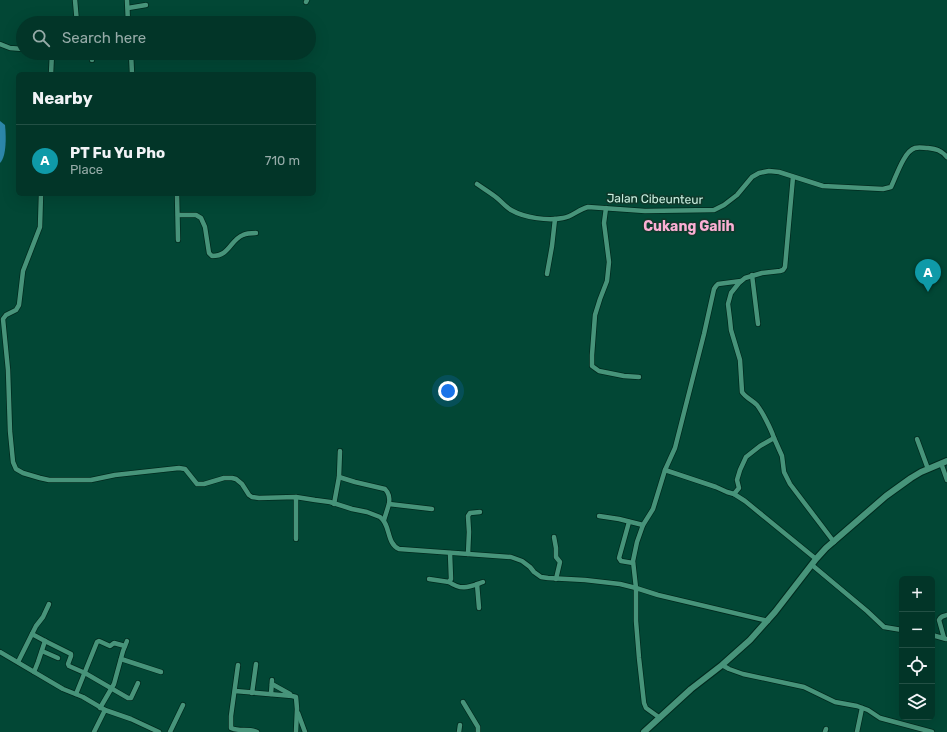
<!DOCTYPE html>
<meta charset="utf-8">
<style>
:root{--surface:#023528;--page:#0c3d30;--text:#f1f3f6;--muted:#96aba8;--line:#235045;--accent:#e69b98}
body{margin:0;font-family:Rubik,sans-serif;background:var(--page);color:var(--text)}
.controls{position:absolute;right:12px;bottom:12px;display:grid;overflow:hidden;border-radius:6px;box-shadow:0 4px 16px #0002}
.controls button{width:36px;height:36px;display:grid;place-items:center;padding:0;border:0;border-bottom:1px solid var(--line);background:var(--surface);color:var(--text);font:20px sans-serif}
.you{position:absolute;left:448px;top:391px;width:14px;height:14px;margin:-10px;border:3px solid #fff;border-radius:50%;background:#1a73e8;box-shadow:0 0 0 6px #1a73e833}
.badge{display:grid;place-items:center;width:26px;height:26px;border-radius:50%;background:var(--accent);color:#fff;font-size:13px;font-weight:700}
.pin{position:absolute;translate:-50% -33px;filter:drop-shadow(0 1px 2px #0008)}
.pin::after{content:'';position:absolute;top:21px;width:14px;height:12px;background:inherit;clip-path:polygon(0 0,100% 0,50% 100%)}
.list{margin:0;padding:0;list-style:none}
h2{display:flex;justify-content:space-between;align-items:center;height:52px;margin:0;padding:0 16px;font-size:17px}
h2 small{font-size:13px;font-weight:400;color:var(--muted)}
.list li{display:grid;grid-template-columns:26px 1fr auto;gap:12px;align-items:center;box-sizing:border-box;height:72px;padding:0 16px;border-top:1px solid var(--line)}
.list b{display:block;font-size:15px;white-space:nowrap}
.list p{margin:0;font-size:13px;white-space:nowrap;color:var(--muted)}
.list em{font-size:13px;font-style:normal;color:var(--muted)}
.icon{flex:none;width:22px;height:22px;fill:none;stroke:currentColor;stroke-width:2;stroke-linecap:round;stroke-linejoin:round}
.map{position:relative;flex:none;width:947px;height:732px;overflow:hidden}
.search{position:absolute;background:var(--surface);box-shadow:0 4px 16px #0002;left:16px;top:16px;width:300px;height:44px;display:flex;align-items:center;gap:10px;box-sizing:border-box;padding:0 14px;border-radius:22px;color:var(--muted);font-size:15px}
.panel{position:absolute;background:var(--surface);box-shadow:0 4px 16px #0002;left:16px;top:72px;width:300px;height:124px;border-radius:6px}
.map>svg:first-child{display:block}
.water{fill:#2c86a9}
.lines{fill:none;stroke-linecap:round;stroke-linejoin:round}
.minor-casing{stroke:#002a1e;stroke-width:6}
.tertiary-casing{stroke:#002a1e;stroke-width:8}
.minor{stroke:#47947a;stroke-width:4.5}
.tertiary{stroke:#47947a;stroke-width:6}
.labels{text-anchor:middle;stroke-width:3.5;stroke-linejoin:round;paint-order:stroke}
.street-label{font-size:12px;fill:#caefe0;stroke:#0f3a2c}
.quarter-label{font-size:14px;font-weight:bold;fill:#fbafd4;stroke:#0f3a2c}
</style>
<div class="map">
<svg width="947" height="732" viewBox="0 0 947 732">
<rect width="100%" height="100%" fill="#024735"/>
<!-- water -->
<path class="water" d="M0 121 5 125C6 134 7 156 0 163Z"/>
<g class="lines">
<defs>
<g id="minor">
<polyline points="75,0 77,23"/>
<polyline points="127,0 128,23"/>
<polyline points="306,2 307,0"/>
<polyline points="128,8 146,5"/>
<polyline points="0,44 10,48 23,49"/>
<polyline points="92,53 92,60"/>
<polyline points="131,53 132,74"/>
<polyline points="51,74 52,53"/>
<path d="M477 184C484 189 491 193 497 198 502 202 506 207 511 210 525 218 548 221 563 218 572 217 579 209 588 207L645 211 714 210 724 205 737 195 752 177 759 173 769 171 779 172 823 186 883 189 891 187C896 177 904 151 915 148 919 147 924 148 928 148 936 149 941 150 947 157"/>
<path d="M41 194 40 227 23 271 19 305 16 310 6 315 3 319 8 370 10 431 13 462 16 469 23 473 40 478 49 480H91L115 475 179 468 185 469 197 484H204L224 478H232L236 479 242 484 249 495 252 497 259 498 296 497 315 500 330 502 352 509 367 512 380 517C391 525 386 543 399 549L511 557 522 561 530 567 534 572 541 577 548 578 585 580 620 584 636 588 658 595 768 621"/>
<polyline points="177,194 178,240"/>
<polyline points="606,208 604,223 609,262 607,281 600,299 595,315 592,355 592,366 599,371 624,376 639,377"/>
<path d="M178 215H196L201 218 205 227 209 253 212 256C230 256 230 240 243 235 247 233 252 233 256 233"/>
<polyline points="547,274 552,246 555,219"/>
<polyline points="752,275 758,324"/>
<path d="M774 438C771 429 763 413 757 405 752 400 746 398 742 392L740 360 731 330 730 320 728 304 731 293 739 283 745 278 762 273 780 271 783 270 785 267 793 177"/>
<polyline points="917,439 928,469"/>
<polyline points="941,463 947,480"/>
<polyline points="665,470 675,448 704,334 714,289 716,286 718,284 741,281"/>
<path d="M339 477 355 482 385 489C389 493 390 498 389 504"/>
<polyline points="734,494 745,501 816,559"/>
<polyline points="296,497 296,539"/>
<polyline points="334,504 339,477 340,451"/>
<polyline points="599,516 619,519 643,525 637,542 633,561 636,588 636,621 639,658 644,703 646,708 660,718"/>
<polyline points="384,520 389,504 432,509"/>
<polyline points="629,522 619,558 621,561 633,563"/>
<polyline points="643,525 653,509 665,470 716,487 727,492 734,494 739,488 737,480 740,470 746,457 760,446 774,438 782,456 784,472 790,484 834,542"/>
<polyline points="554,537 556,548 556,557 560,562 556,579"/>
<polyline points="468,554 469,532 468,516 470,513 480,512"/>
<polyline points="812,565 867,611 884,627 902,630"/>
<polyline points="429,579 449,582 451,579 450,553"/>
<path d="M449 582C462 591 469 587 483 582"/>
<polyline points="477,584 479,608"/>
<polyline points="49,604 43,617 36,626 32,634 45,641 71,654 71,656 68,664 69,666 85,673 128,698 131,698 138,683"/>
<polyline points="932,635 946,639"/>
<path d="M944 638 939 620C941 616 943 616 947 615"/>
<polyline points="42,651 58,658"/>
<polyline points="0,652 63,689 83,697 105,710 131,719 159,732"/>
<polyline points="121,659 161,672"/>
<polyline points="18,662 32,634"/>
<path d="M238 665 231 716V728C239 732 249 728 257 732"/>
<polyline points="722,665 729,669 743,674 804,687 835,702 857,706 868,710 880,718 932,732"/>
<polyline points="34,672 38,662 45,641"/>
<polyline points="272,684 290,694"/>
<polyline points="235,691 292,696 296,697 297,709 296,732"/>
<polyline points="252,693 256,664"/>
<polyline points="76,694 97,642 99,641 110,646 114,643 125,646"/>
<polyline points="271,694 272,680"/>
<polyline points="463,702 478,727 478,732"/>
<polyline points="100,708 114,684 123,651 127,641"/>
<polyline points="298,713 305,732"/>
<polyline points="94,732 105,710"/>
<polyline points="170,732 183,705"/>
<polyline points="459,732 460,725"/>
<polyline points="825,732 826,729"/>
<polyline points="857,732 862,708"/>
</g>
<polyline id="tertiary" points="644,732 691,689 722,665 750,640 775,612 816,559 826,548 886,496 911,478 921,472 947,461"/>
</defs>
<!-- minor casing -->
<use href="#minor" class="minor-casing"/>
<!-- tertiary casing -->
<use href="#tertiary" class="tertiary-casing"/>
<!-- minor -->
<use href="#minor" class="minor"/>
<!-- tertiary -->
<use href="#tertiary" class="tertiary"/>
</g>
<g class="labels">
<!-- street labels -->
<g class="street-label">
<text transform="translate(655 199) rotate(1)" y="4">Jalan Cibeunteur</text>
</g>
<!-- quarter labels -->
<g class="quarter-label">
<text x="689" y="231">Cukang Galih</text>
</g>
</g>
</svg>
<div class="controls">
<button>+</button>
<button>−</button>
<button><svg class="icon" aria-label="locate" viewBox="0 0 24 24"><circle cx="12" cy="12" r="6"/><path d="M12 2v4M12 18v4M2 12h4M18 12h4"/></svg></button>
<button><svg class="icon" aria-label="layers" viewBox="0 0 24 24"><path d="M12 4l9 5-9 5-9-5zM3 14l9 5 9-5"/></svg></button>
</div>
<div class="you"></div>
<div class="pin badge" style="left:928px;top:292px;background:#0f9aa8">A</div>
<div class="search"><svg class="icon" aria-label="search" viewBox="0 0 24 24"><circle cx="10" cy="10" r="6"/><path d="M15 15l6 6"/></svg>Search here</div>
<section class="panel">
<h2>Nearby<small></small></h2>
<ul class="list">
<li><span class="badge" style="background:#0f9aa8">A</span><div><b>PT Fu Yu Pho</b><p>Place</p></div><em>710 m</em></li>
</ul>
</section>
</div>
